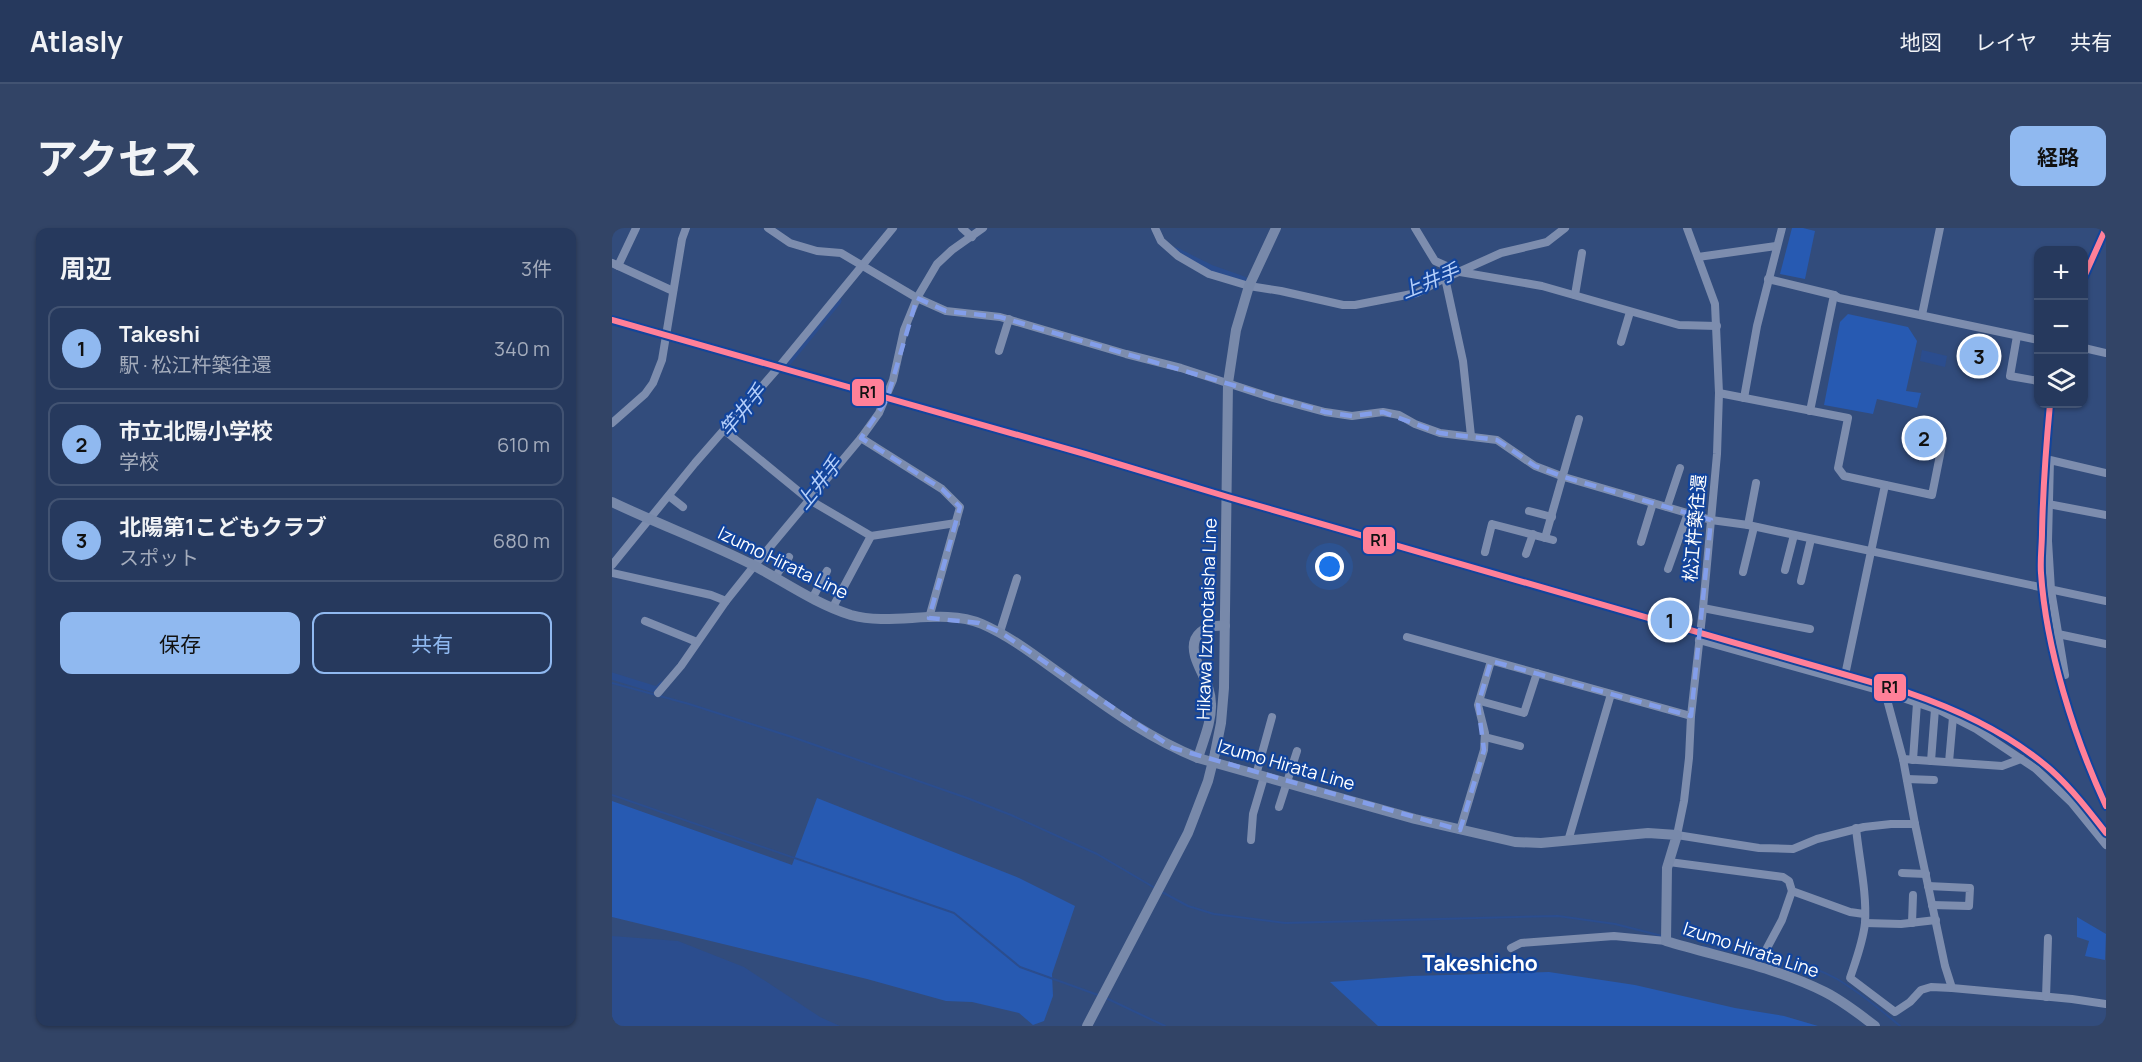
<!DOCTYPE html>
<html lang="ja">
<meta charset="utf-8">
<style>
:root{--surface:#26395d;--page:#324466;--text:#f1f3f6;--muted:#a4acbc;--line:#425372;--accent:#90b9f0}
body{margin:0;font-family:Manrope,"Noto Sans JP",sans-serif;background:var(--page);color:var(--text)}
.controls{position:absolute;right:18px;top:18px;display:grid;overflow:hidden;border-radius:12px;box-shadow:0 2px 4px #0004}
.controls button{width:54px;height:54px;display:grid;place-items:center;padding:0;border:0;border-bottom:2px solid var(--line);background:var(--surface);color:var(--text);font:30px sans-serif}
.you{position:absolute;left:718px;top:339px;width:21px;height:21px;margin:-15px;border:4px solid #fff;border-radius:50%;background:#1a73e8;box-shadow:0 0 0 9px #1a73e833}
.badge{display:grid;place-items:center;width:39px;height:39px;border-radius:50%;background:var(--accent);color:#111;font-size:20px;font-weight:700}
.pin{position:absolute;translate:-50% -50%;border:3px solid #fff;box-shadow:0 2px 6px #0006}
.list{margin:0;padding:0;list-style:none}
h2{display:flex;justify-content:space-between;align-items:center;height:78px;margin:0;padding:0 24px;font-size:26px}
h2 small{font-size:20px;font-weight:400;color:var(--muted)}
.list li{display:grid;grid-template-columns:39px 1fr auto;gap:18px;align-items:center;box-sizing:border-box;height:84px;margin:0 12px 12px;padding:0 12px;border:2px solid var(--line);border-radius:12px}
.list b{display:block;font-size:22px;white-space:nowrap}
.list p{margin:0;font-size:20px;white-space:nowrap;color:var(--muted)}
.list em{font-size:20px;font-style:normal;color:var(--muted)}
.actions{display:flex;gap:12px;padding:18px 24px}
.actions a{flex:1;padding:14px 0;border:2px solid var(--accent);border-radius:12px;text-align:center;font-size:21px;color:var(--accent)}
.actions .main{background:var(--accent);color:#111}
.icon{flex:none;width:33px;height:33px;fill:none;stroke:currentColor;stroke-width:2;stroke-linecap:round;stroke-linejoin:round}
.map{position:relative;flex:none;width:1494px;height:798px;overflow:hidden;border-radius:12px}
header{display:flex;align-items:center;gap:36px;box-sizing:border-box;height:84px;padding:0 30px;background:var(--surface);border-bottom:2px solid var(--line)}
header strong{font-size:28px}
nav{display:flex;gap:33px;margin-inline-start:auto;font-size:21px}
.intro{display:flex;align-items:center;justify-content:space-between;box-sizing:border-box;height:144px;padding:0 36px}
h1{margin:0;font-size:42px}
.button{padding:15px 27px;border-radius:12px;background:var(--accent);color:#111;font-size:21px;font-weight:700}
main{display:flex;gap:36px;padding:0 36px}
aside{flex:1;background:var(--surface);border-radius:12px;box-shadow:0 2px 4px #0004}
.map>svg:first-child{display:block}
.green{fill:#275ab2}
.water{fill:#2b4d8e}
.lines{fill:none;stroke-linecap:round;stroke-linejoin:round}
.stream{stroke:#2b4d8e;stroke-width:2}
.canal{stroke:#2b4d8e;stroke-width:7}
.street{stroke:#7d8dae;stroke-width:8}
.secondary{stroke:#7889aa;stroke-width:10}
.secondary-bridge{stroke:#7889aa;stroke-width:10}
.rail-1-casing{stroke:#12449c;stroke-width:10}
.rail-1{stroke:#ff8098;stroke-width:6}
.marked{fill:none;stroke:#839eea;stroke-width:4.5;stroke-dasharray:12 8;stroke-linejoin:round}
.labels{text-anchor:middle;stroke-width:4.5;stroke-linejoin:round;paint-order:stroke}
.street-label{font-size:18px;fill:#fff;stroke:#12449c}
.water-label{font-size:20px;font-style:italic;fill:#b5cffa;stroke:#12449c}
.quarter-label{font-size:21px;font-weight:bold;fill:#fff;stroke:#12449c}
.line-badge{stroke:#12449c;stroke-width:2}
.pale-badge-label{font-size:16px;text-anchor:middle;font-weight:bold;fill:#111}
</style>
<header>
<strong>Atlasly</strong>
<nav><a>地図</a><a>レイヤ</a><a>共有</a></nav>
</header>
<div class="intro"><h1>アクセス</h1><a class="button">経路</a></div>
<main>
<aside>
<h2>周辺<small>3件</small></h2>
<ul class="list">
<li><span class="badge">1</span><div><b>Takeshi</b><p>駅 · 松江杵築往還</p></div><em>340 m</em></li>
<li><span class="badge">2</span><div><b>市立北陽小学校</b><p>学校</p></div><em>610 m</em></li>
<li><span class="badge">3</span><div><b>北陽第1こどもクラブ</b><p>スポット</p></div><em>680 m</em></li>
</ul>
<div class="actions"><a class="main">保存</a><a>共有</a></div>
</aside>
<div class="map">
<svg width="1494" height="798" viewBox="0 0 1494 798">
<rect width="100%" height="100%" fill="#324c7c"/>
<!-- green -->
<g class="green">
<polygon points="1180,0 1191,0 1203,3 1193,51 1168,46"/>
<polygon points="1236,86 1296,99 1305,113 1294,163 1309,165 1305,180 1265,171 1261,186 1212,177 1228,94"/>
<polygon points="205,570 407,650 463,678 440,746 441,768 432,793 421,797 407,785 360,774 334,773 255,751 0,689 0,573 180,637"/>
<polygon points="1465,689 1494,706 1493,732 1473,728 1477,713 1465,709"/>
<polygon points="937,744 1023,757 1123,780 1172,788 1206,798 766,798 718,754 799,748"/>
</g>
<!-- water -->
<g class="water">
<polygon points="1310,122 1335,128 1333,139 1308,133"/>
<polygon points="0,708 66,713 132,739 208,789 228,798 0,798"/>
</g>
<g class="lines">
<!-- stream -->
<g class="stream">
<polyline points="0,455 77,476 183,510 355,570 399,587 485,626 543,660"/>
<polyline points="0,567 342,685 408,739 486,767"/>
<polyline points="550,664 576,678 602,686 673,695 946,688 1003,696 1050,708"/>
<path d="M1091 718C1134 728 1186 729 1225 751 1247 764 1268 781 1288 798"/>
<polyline points="494,770 553,798"/>
</g>
<!-- canal -->
<g class="canal">
<polyline points="564,23 598,40 632,52"/>
<polyline points="172,139 226,73"/>
<polyline points="0,448 45,462 50,457"/>
</g>
<!-- street -->
<g class="street">
<polyline points="156,0 178,15 205,23 229,25 305,70 334,83 388,89 514,126 569,140 661,170 713,184 740,188 771,184 787,187 803,196 828,205 885,212 923,238 952,249 1099,292 1136,297 1494,373"/>
<polyline points="350,0 360,9"/>
<polyline points="543,0 549,13 566,28 597,46 637,58 669,63 731,77 743,77 805,65 833,50 889,25 935,14 953,0"/>
<polyline points="803,0 823,33 848,44 930,58 1067,97 1105,98"/>
<polyline points="1075,0 1103,76 1107,165 1105,226 1091,380 1079,488 1077,530 1072,573 1065,607 1147,620 1181,621 1205,611 1252,599 1279,596 1303,596"/>
<polyline points="1086,29 1164,18"/>
<polyline points="0,35 61,63"/>
<polyline points="6,38 24,0"/>
<polyline points="833,50 851,133 859,208"/>
<polyline points="1156,51 1222,67 1227,70 1426,112"/>
<polyline points="963,67 970,25"/>
<polyline points="1310,87 1328,0"/>
<polyline points="1405,108 1398,148 1426,153"/>
<polyline points="1009,114 1018,84"/>
<polyline points="1472,120 1494,125"/>
<polyline points="387,123 397,91"/>
<polyline points="1107,165 1236,190 1226,240 1232,248 1320,267 1331,212"/>
<polyline points="1132,170 1145,98 1170,0"/>
<polyline points="1198,183 1222,67"/>
<polyline points="0,195 33,166 41,155 50,132 70,11 74,0"/>
<polyline points="112,202 196,271 259,308"/>
<polyline points="249,210 330,261 348,279 317,390"/>
<polyline points="57,268 71,279"/>
<polyline points="1436,276 1494,287"/>
<polyline points="1055,279 1068,240"/>
<polyline points="917,283 940,289"/>
<polyline points="1136,297 1144,255"/>
<polyline points="933,310 967,191"/>
<polyline points="1029,314 1041,275"/>
<polyline points="873,324 880,296 941,312"/>
<polyline points="914,326 921,306"/>
<polyline points="0,337 83,235 166,140 281,0"/>
<polyline points="1056,341 1076,285"/>
<polyline points="1173,342 1182,307"/>
<polyline points="1131,344 1142,299"/>
<polyline points="0,345 99,367 114,373"/>
<polyline points="163,349 177,329"/>
<polyline points="1189,353 1199,311"/>
<polyline points="201,369 215,343"/>
<polyline points="221,379 259,308 344,295"/>
<polyline points="1091,380 1198,401"/>
<polyline points="33,393 85,414"/>
<polyline points="388,404 405,350"/>
<polyline points="1446,406 1494,416"/>
<polyline points="795,409 1079,488"/>
<polyline points="1087,412 1273,464 1329,483 1364,501 1424,541 1459,574 1494,617"/>
<polyline points="1453,447 1439,362 1436,313 1438,232 1494,245"/>
<polyline points="1232,452 1273,257"/>
<polyline points="1273,464 1291,531 1303,596 1333,738 1340,760 1460,771 1494,776"/>
<polyline points="46,465 69,438 114,373 142,338 249,210 267,185 281,152 292,102 305,70 325,36 340,22 371,0"/>
<polyline points="868,473 912,485 925,445"/>
<polyline points="873,509 908,518"/>
<polyline points="1291,531 1390,538 1409,531"/>
<polyline points="1301,532 1305,475"/>
<polyline points="1319,533 1323,481"/>
<polyline points="1337,534 1341,489"/>
<polyline points="644,547 660,489"/>
<polyline points="1295,551 1322,552"/>
<polyline points="667,579 685,523"/>
<path d="M1244 600C1247 631 1255 664 1253 695 1251 714 1244 732 1238 750L1283 784 1298 774 1309 762 1319 759 1340 760"/>
<polyline points="848,602 872,522 873,505 866,477 879,433"/>
<polyline points="639,612 641,586 652,549"/>
<polyline points="956,613 999,466"/>
<polyline points="1057,634 1171,649 1177,653 1180,663 1238,684 1252,686"/>
<polyline points="1290,645 1314,646"/>
<polyline points="1316,658 1358,660 1357,678 1320,677"/>
<polyline points="1253,695 1289,696 1324,692"/>
<polyline points="1300,695 1301,667"/>
<polyline points="899,720 909,715 1002,708 1054,713"/>
<polyline points="1155,720 1170,692 1180,663"/>
<polyline points="1434,769 1436,710"/>
</g>
<!-- secondary -->
<g class="secondary">
<path d="M0 274C46 296 95 314 141 337 173 354 204 376 239 387 281 399 329 379 370 396 395 407 417 423 439 439 487 473 531 508 586 530L803 591 903 614 929 615 1036 605 1065 607 1055 640 1054 713C1106 729 1164 739 1213 764 1231 773 1247 786 1263 798"/>
<polyline points="603,525 609,495 612,460 616,155 624,102 637,58 664,0"/>
<path d="M586 530C591 513 600 493 599 476 599 457 588 445 583 428 577 406 594 396 613 398"/>
</g>
<!-- secondary-bridge -->
<polyline class="secondary-bridge" points="475,798 576,605 596,553 603,525"/>
<defs>
<g id="rail-1">
<polyline points="1472,49 1494,0"/>
<path d="M0 92 473 226 616 269 1297 465C1347 482 1399 507 1439 542 1460 561 1477 583 1494 605"/>
<path d="M1438 176C1434 218 1431 261 1430 304 1430 317 1428 331 1429 345 1434 421 1462 509 1494 578"/>
</g>
</defs>
<!-- rail-1 casing -->
<use href="#rail-1" class="rail-1-casing"/>
<!-- rail-1 -->
<use href="#rail-1" class="rail-1"/>
</g>
<!-- marked area -->
<path class="marked" d="M305 70 334 83 388 89 713 184 740 188 771 184 828 205 885 212 923 238 952 249 1099 292 1079 488 879 433 866 477 872 522 848 602 561 520 388 404 367 395 317 390 348 279 330 261 249 210 275 171Z"/>
<g class="labels">
<!-- street labels -->
<g class="street-label">
<text transform="translate(1083 300) rotate(-85)" y="6">松江杵築往還</text>
<text transform="translate(171 335) rotate(26)" y="6">Izumo Hirata Line</text>
<text transform="translate(595 391) rotate(-88)" y="6">Hikawa Izumotaisha Line</text>
<text transform="translate(674 537) rotate(16)" y="6">Izumo Hirata Line</text>
<text transform="translate(1139 722) rotate(18)" y="6">Izumo Hirata Line</text>
</g>
<!-- water labels -->
<g class="water-label">
<text transform="translate(818 53) rotate(-22)" y="7">上井手</text>
<text transform="translate(131 183) rotate(-50)" y="7">竿井手</text>
<text transform="translate(207 255) rotate(-51)" y="7">上井手</text>
</g>
<!-- quarter labels -->
<g class="quarter-label">
<text x="868" y="743">Takeshicho</text>
</g>
</g>
<g class="line-badge">
<rect x="239" y="150" width="34" height="29" rx="6" fill="#ff8098"/>
<rect x="750" y="298" width="34" height="29" rx="6" fill="#ff8098"/>
<rect x="1261" y="445" width="34" height="29" rx="6" fill="#ff8098"/>
</g>
<g class="pale-badge-label">
<text x="256" y="170">R1</text>
<text x="767" y="318">R1</text>
<text x="1278" y="465">R1</text>
</g>
</svg>
<div class="controls">
<button>+</button>
<button>−</button>
<button><svg class="icon" aria-label="layers" viewBox="0 0 24 24"><path d="M12 4l9 5-9 5-9-5zM3 14l9 5 9-5"/></svg></button>
</div>
<div class="you"></div>
<div class="pin badge" style="left:1058px;top:392px">1</div>
<div class="pin badge" style="left:1312px;top:210px">2</div>
<div class="pin badge" style="left:1367px;top:128px">3</div>
</div>
</main>
